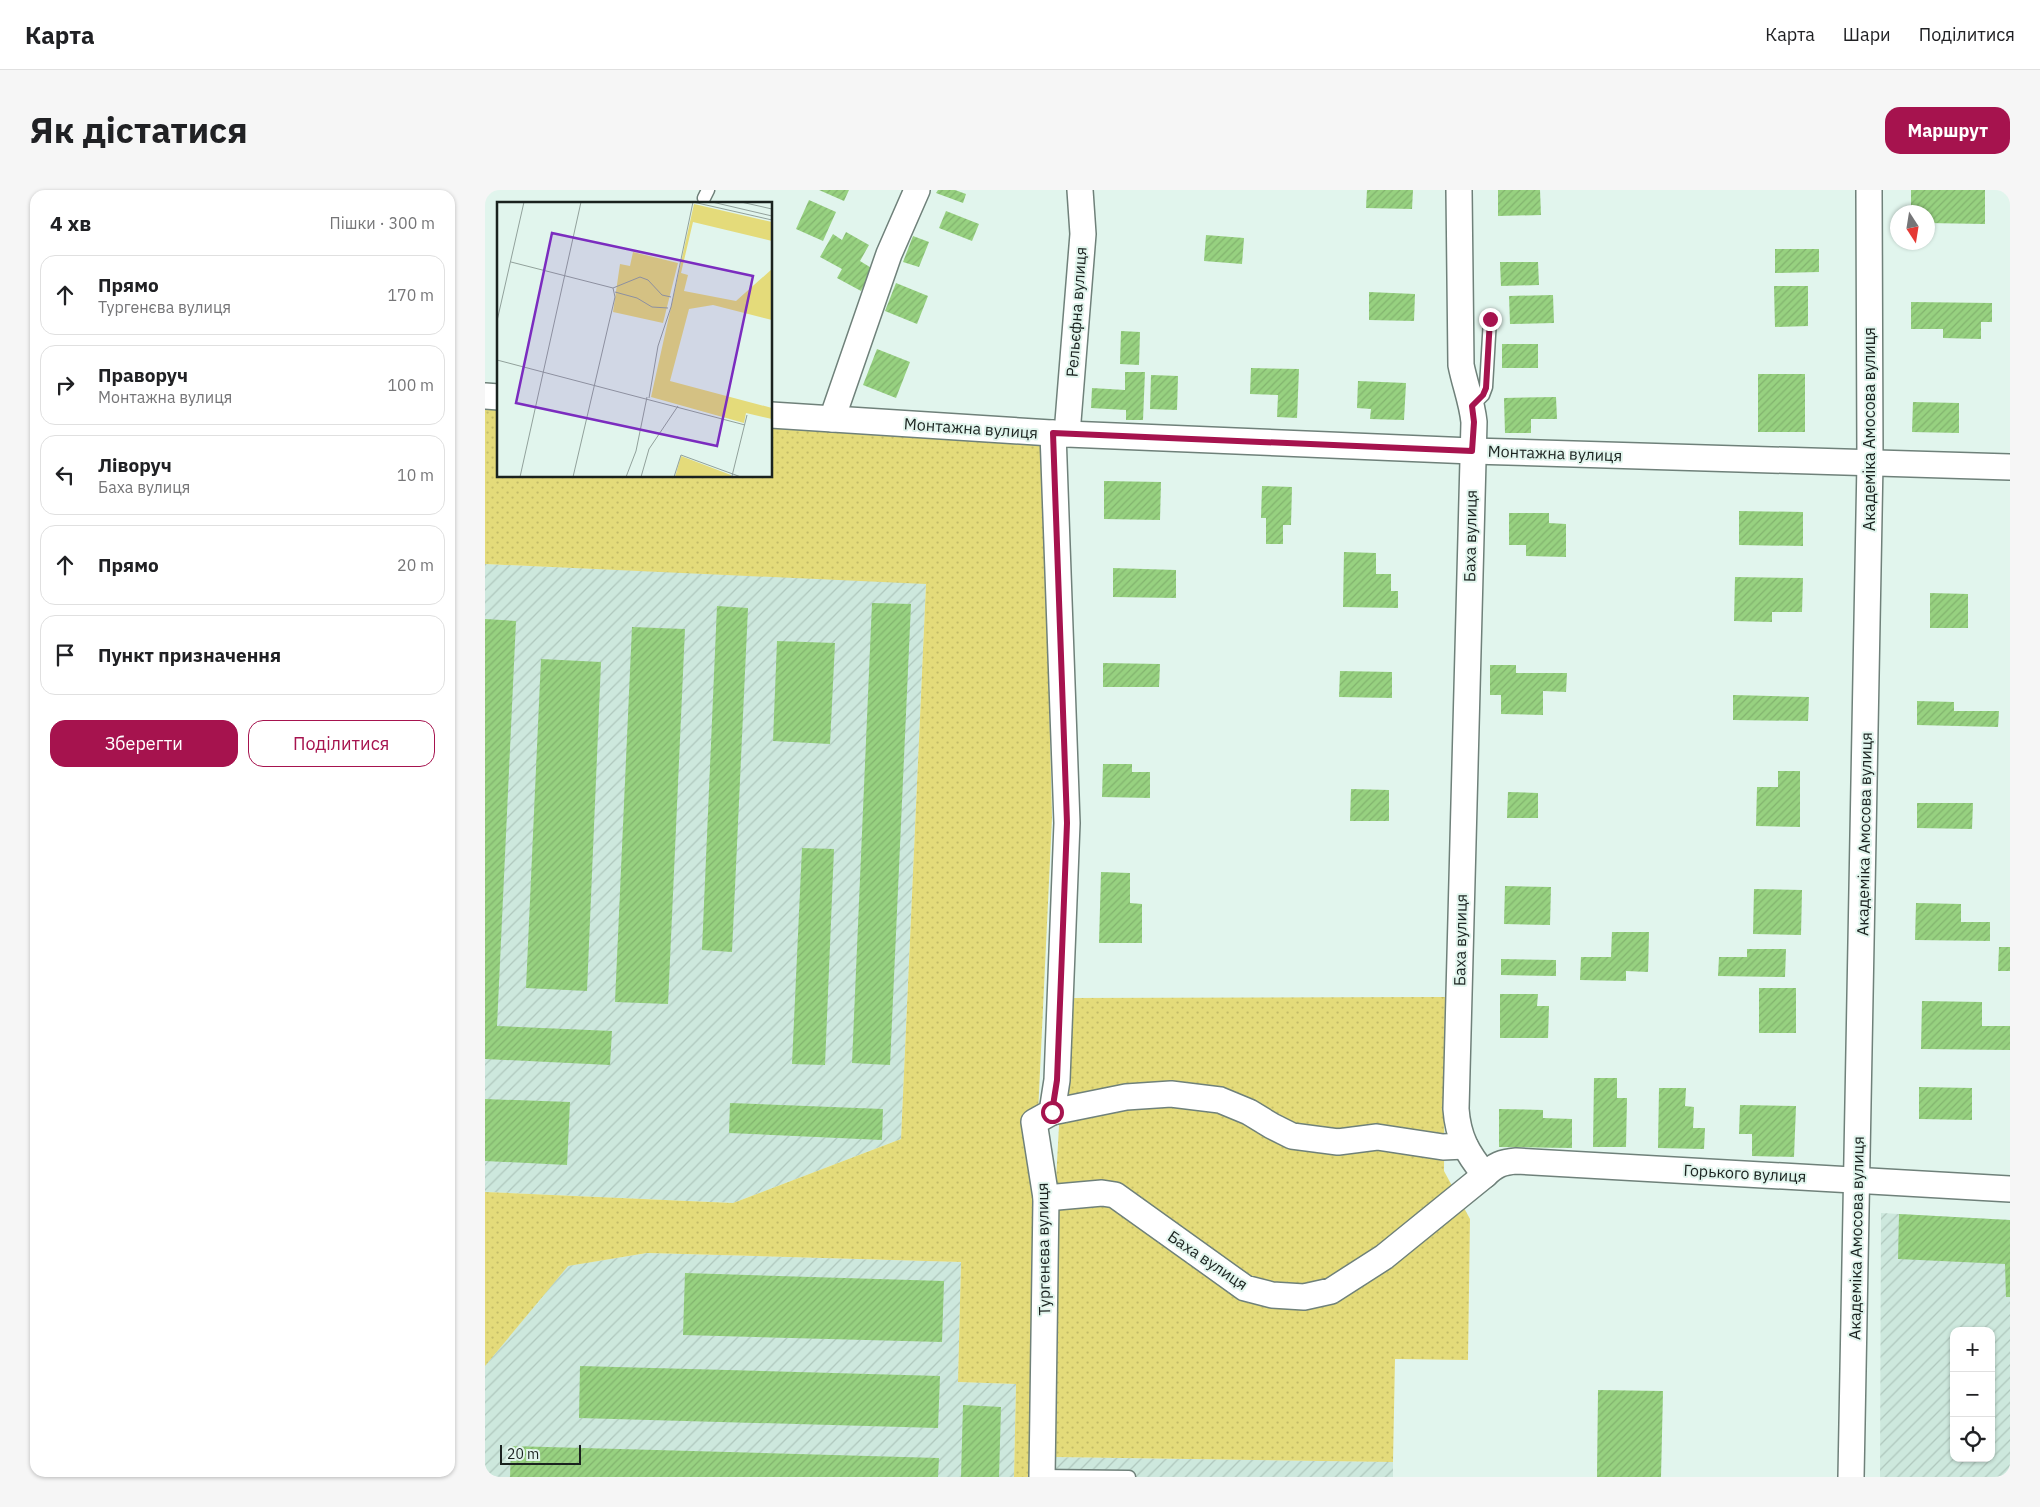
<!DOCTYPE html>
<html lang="uk">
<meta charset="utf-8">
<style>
:root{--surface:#fff;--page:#f6f6f6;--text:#202124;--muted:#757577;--line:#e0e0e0;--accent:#a6134e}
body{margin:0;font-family:"IBM Plex Sans",sans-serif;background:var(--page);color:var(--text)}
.controls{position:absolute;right:15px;bottom:15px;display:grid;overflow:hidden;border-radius:10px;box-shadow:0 1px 4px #0004}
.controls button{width:45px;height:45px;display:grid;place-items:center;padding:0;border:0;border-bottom:1px solid var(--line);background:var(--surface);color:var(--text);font:25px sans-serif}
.compass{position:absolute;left:1405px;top:15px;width:45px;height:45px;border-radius:50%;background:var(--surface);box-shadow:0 1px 4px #0004;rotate:168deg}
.scale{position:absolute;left:15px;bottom:12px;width:81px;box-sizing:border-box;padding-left:5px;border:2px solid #1a221f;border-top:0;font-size:14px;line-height:18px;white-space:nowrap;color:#1a221f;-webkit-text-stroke:4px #e1f5ed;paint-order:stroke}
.stop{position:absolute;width:15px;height:15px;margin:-11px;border:4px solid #a6134e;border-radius:50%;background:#fff}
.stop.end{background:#a6134e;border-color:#fff;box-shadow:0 1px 5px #0008}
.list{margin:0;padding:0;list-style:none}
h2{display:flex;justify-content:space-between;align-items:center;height:65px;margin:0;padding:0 20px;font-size:21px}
h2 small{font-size:16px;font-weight:400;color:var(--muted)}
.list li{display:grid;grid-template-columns:32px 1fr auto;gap:15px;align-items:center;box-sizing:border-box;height:80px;margin:0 10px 10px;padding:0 10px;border:1px solid var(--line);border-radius:15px}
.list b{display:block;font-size:19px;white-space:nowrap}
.list p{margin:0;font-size:16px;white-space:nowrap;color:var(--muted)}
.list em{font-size:16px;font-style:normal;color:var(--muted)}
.actions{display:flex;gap:10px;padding:15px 20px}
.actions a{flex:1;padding:11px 0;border:1px solid var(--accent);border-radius:15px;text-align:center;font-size:18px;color:var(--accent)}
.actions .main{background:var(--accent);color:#fff}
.icon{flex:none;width:28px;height:28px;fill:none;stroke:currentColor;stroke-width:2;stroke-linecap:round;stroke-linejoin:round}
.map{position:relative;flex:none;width:1525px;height:1287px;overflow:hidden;border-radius:15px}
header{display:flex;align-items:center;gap:30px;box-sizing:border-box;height:70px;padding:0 25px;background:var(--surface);border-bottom:1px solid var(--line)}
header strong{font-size:24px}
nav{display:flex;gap:28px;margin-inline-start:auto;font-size:18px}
.intro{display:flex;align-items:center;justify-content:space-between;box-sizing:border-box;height:120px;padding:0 30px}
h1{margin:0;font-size:35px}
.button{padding:12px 22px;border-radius:15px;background:var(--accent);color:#fff;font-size:18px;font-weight:700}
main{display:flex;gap:30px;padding:0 30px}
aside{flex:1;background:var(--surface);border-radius:15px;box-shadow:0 1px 4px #0004}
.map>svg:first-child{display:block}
.industrial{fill:url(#industrial-furrows);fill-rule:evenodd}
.grass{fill:url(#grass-dots)}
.building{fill:url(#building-hatch)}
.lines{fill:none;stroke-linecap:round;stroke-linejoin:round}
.lane-casing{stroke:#6f817a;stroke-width:15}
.street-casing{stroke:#6f817a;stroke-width:28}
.lane{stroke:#fff;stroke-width:12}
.street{stroke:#fff;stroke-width:25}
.route{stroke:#a6134e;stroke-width:6}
.labels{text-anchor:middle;stroke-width:4;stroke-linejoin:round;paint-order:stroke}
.street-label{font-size:16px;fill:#1a221f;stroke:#e1f5ed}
.inset-road{fill:none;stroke:#91a19b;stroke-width:1}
.view{fill:#7b2cbf;fill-opacity:0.15;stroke:#7b2cbf;stroke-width:2.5}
.inset-edge{fill:none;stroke:#1a221f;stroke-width:2.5}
</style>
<header>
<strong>Карта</strong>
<nav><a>Карта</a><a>Шари</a><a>Поділитися</a></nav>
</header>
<div class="intro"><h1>Як дістатися</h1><a class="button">Маршрут</a></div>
<main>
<aside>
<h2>4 хв<small>Пішки · 300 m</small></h2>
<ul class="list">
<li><svg class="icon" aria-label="ahead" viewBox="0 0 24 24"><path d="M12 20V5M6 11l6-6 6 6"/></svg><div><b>Прямо</b><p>Тургенєва вулиця</p></div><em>170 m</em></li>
<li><svg class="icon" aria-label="right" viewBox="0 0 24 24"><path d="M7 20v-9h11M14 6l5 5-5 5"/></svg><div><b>Праворуч</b><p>Монтажна вулиця</p></div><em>100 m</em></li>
<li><svg class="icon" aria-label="left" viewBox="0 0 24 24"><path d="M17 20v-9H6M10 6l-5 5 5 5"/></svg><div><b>Ліворуч</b><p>Баха вулиця</p></div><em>10 m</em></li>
<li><svg class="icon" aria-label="ahead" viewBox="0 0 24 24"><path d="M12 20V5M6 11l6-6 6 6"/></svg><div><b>Прямо</b></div><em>20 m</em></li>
<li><svg class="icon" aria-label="arrive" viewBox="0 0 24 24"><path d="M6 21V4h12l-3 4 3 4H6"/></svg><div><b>Пункт призначення</b></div></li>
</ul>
<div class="actions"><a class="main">Зберегти</a><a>Поділитися</a></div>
</aside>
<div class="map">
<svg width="1525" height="1287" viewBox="0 0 1525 1287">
<defs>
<pattern id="industrial-furrows" width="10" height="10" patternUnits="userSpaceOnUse" patternTransform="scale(1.25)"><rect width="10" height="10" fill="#cde8dd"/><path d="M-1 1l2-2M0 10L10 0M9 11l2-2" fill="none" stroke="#afc7bd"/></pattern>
<pattern id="grass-dots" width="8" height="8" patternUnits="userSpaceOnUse" patternTransform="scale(1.25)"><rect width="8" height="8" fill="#e4db7a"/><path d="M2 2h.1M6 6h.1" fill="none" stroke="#c3bc69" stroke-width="1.8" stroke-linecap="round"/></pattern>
<pattern id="building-hatch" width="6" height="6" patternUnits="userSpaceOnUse" patternTransform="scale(1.25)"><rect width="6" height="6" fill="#97d180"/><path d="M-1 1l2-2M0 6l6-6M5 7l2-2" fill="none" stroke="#82b36e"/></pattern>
</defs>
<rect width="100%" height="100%" fill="#e1f5ed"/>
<!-- industrial -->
<g class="industrial">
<polygon points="0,374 441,393 416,949 248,1013 0,1002"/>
<path d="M1396 1023 1525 1030V1287H1395ZM1469 1141H1506V1268H1469Z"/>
<polygon points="162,1063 476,1072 473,1192 531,1194 529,1287 0,1287 0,1176 82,1076"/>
<polygon points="569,1267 908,1272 908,1287 568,1287"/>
</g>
<!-- grass -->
<g class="grass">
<polygon points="0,217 14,217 14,286 286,286 286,236 558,254 567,628 550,987 544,1287 529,1287 531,1194 473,1192 476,1072 162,1063 83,1076 0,1176 0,1002 248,1013 416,949 441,394 0,374"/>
<polygon points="960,807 959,981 985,1029 983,1170 910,1169 908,1272 569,1267 570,1009 581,808"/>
</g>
<!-- building -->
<g class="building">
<polygon points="334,0 364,0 359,11"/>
<polygon points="453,0 470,0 481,4 478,13 451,3"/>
<polygon points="882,0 928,0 927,19 881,18"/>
<polygon points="1013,0 1055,0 1056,25 1013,26"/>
<polygon points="1426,0 1500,0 1500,34 1442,33 1442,22 1426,22"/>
<polygon points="324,10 351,22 338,51 311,39"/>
<polygon points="461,21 494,34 487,51 454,38"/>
<polygon points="361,42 384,55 375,71 388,79 376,101 352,88 357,79 335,67 348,44 357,50"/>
<polygon points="721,45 759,48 757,74 719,71"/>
<polygon points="428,46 444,52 434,77 418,72"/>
<polygon points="1290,59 1334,59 1334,82 1290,83"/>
<polygon points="1015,72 1053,72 1054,95 1016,96"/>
<polygon points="411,93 443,106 432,134 400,121"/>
<polygon points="1289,96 1323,96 1323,136 1290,137"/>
<polygon points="884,102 930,104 929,131 884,130"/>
<polygon points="1068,105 1069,133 1025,134 1024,106"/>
<polygon points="1426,112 1507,113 1507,132 1496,132 1496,149 1458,148 1458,139 1426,139"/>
<polygon points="636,141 655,142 654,175 635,174"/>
<rect x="1017" y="154" width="36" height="24"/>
<polygon points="392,159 425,172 411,208 378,195"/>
<polygon points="766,178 814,179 812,228 792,227 793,205 765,204"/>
<polygon points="640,182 660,182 658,230 641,230 641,220 606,218 607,198 640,200"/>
<rect x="1273" y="184" width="47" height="58"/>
<polygon points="666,185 693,186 692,220 665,219"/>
<polygon points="873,191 921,193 919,230 885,229 886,219 872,218"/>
<polygon points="1071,207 1072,229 1046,229 1046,243 1020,243 1019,208"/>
<polygon points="1428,212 1474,213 1474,243 1427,242"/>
<polygon points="619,291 676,292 675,330 619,329"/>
<polygon points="777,296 807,297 806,335 798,335 798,354 781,354 781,328 776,328"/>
<polygon points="1254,321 1318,322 1318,356 1254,355"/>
<polygon points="1024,323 1064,323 1064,333 1081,334 1081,367 1041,366 1041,355 1024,355"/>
<polygon points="859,362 891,363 891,384 906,384 906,401 913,401 913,418 858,417"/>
<polygon points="628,378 691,380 691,408 628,407"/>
<polygon points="1250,387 1318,388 1317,422 1287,422 1287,432 1249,431"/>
<polygon points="1445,403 1483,404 1483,438 1445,438"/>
<polygon points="387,413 426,414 405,875 367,873"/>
<polygon points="232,416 263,418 247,762 217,760"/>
<polygon points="0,429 31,431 12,836 127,841 125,875 0,869"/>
<polygon points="147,437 200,439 183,814 130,812"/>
<polygon points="292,451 350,453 345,554 288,551"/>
<polygon points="56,469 116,472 102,801 41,798"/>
<polygon points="618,473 675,474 674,497 618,497"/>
<polygon points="1005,475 1031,475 1031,483 1082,483 1081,502 1058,501 1058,525 1016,524 1016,505 1005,505"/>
<polygon points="855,481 907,482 907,508 854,507"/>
<polygon points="1248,505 1324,507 1323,531 1248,530"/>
<polygon points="1432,511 1469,512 1469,521 1514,521 1513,537 1432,535"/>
<polygon points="618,574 647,574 647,582 665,582 665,608 617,607"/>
<polygon points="1293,581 1315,581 1315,637 1271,636 1272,597 1293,597"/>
<polygon points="866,599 904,600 904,631 865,631"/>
<polygon points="1023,602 1053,603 1053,628 1022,628"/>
<polygon points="1432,613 1488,613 1487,639 1432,638"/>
<polygon points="317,658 349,659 340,875 307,874"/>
<polygon points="616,682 645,683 645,713 657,714 657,753 614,753"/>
<polygon points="1020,696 1066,697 1065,735 1019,734"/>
<polygon points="1269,699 1317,700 1316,745 1268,744"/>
<polygon points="1431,713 1476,714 1476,732 1505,732 1505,751 1430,750"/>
<polygon points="1127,742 1164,742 1163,782 1141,781 1141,791 1095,790 1096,767 1126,767"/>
<polygon points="1514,757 1525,757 1525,781 1513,781"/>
<polygon points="1262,759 1301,759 1300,787 1233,786 1234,767 1262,767"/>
<polygon points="1016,769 1071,770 1071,786 1016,785"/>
<rect x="1274" y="798" width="37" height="45"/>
<polygon points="1015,804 1053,804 1052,816 1064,816 1063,848 1015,848"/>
<polygon points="1437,811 1497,812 1497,836 1525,836 1525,860 1436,859"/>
<polygon points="1109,888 1132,888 1132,908 1142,908 1141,957 1108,957"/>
<polygon points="1434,897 1487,898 1487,930 1434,929"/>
<polygon points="1174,898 1201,898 1200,916 1209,917 1208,938 1220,938 1219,959 1173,958"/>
<polygon points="0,909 85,912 82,975 0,971"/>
<polygon points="245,913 398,919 397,950 244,943"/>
<polygon points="1255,915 1311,916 1309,967 1267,966 1267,944 1254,944"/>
<polygon points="1014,919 1058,920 1058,928 1087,929 1087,958 1014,957"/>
<polygon points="1414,1024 1525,1030 1525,1107 1521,1107 1520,1074 1413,1069"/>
<polygon points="200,1083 459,1091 457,1152 198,1145"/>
<polygon points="95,1176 455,1186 453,1238 94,1228"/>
<polygon points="1113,1200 1178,1201 1176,1287 1112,1287"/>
<polygon points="478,1215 516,1217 514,1287 476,1287"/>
<polygon points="26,1256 454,1268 453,1287 25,1287"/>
</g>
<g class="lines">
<defs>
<g id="lane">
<polyline points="219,8 223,0"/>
<polyline points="987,216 998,205 1001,197 1005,129"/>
<polyline points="557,1286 644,1287"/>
</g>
<g id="street">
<polyline points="0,206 14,207"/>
<polyline points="286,225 582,244 987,261 1525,277"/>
<polyline points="347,229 404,64 432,0"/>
<polyline points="582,244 598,44 595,0"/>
<polyline points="567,922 641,907 686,904 735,910 764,922 787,936 807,946 853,952 892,947 958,957 980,956"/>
<path d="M1000 985C1010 975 1017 972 1031 971L1525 999"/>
<path d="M561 1008 617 1003 630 1005 760 1098 787 1105 819 1107 846 1101 899 1067 1000 985C982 963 973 947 971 919L989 232C987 212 980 195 976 175L974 0"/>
<polyline points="557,1287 561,1008 549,932 567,922 572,890 582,633 568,243"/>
<polyline points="1366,1287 1385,272 1384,0"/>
</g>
</defs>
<!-- lane casing -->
<use href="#lane" class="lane-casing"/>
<!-- street casing -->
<use href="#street" class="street-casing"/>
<!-- lane -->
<use href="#lane" class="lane"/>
<!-- street -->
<use href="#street" class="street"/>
</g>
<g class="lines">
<!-- route -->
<polyline class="route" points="567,922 572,890 582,633 568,243 987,261 989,232 987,216 998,205 1001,198 1005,129"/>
</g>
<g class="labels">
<!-- street labels -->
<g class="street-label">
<text transform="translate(591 122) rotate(-86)" y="6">Рельєфна вулиця</text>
<text transform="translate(486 238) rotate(4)" y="6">Монтажна вулиця</text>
<text transform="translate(1384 239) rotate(-90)" y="6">Академіка Амосова вулиця</text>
<text transform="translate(1070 263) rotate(2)" y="6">Монтажна вулиця</text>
<text transform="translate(985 346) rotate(-89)" y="6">Баха вулиця</text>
<text transform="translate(1379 644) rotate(-89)" y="6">Академіка Амосова вулиця</text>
<text transform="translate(975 750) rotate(-89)" y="6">Баха вулиця</text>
<text transform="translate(1260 983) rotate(3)" y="6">Горького вулиця</text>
<text transform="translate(1371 1048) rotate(-89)" y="6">Академіка Амосова вулиця</text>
<text transform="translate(558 1059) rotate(-91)" y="6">Тургенєва вулиця</text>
<text transform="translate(723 1070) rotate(34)" y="6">Баха вулиця</text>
</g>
</g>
<!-- overview -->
<g transform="translate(12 12)">
<rect width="275" height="275" fill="#e1f5ed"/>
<path d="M197 2 275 20V39L196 20 184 71 191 73 187 89 239 99 275 67V118L216 103 192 107 173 179 275 206V217L249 211 247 221 154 195ZM136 50 181 61 166 121 116 110 123 62 133 64ZM184 254 234 273V275H178Z" fill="#e4db7a"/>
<path class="inset-road" d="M196 0 275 18M215 0 275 14M244 0 275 7M14 60 116 86M118 90 140 96 155 105 171 106M0 119 27 0M0 158 248 223M152 196 161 144 174 105 196 0M235 274 250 213M23 275 84 0M76 275 118 95 116 86 143 75 151 78 165 93 174 95M129 275 139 249 150 195M144 275 152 247 181 204M177 275 184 253 244 275"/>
<path class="view" d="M55 31 256 74 220 244 19 201Z"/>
<rect width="275" height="275" class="inset-edge"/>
</g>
</svg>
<div class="controls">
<button>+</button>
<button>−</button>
<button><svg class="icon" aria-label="locate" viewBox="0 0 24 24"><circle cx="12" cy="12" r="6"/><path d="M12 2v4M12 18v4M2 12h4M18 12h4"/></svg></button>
</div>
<svg class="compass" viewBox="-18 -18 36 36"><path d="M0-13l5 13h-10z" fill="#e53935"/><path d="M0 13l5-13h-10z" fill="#757577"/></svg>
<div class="scale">20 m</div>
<div class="stop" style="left:567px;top:922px"></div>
<div class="stop end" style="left:1005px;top:129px"></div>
</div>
</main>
